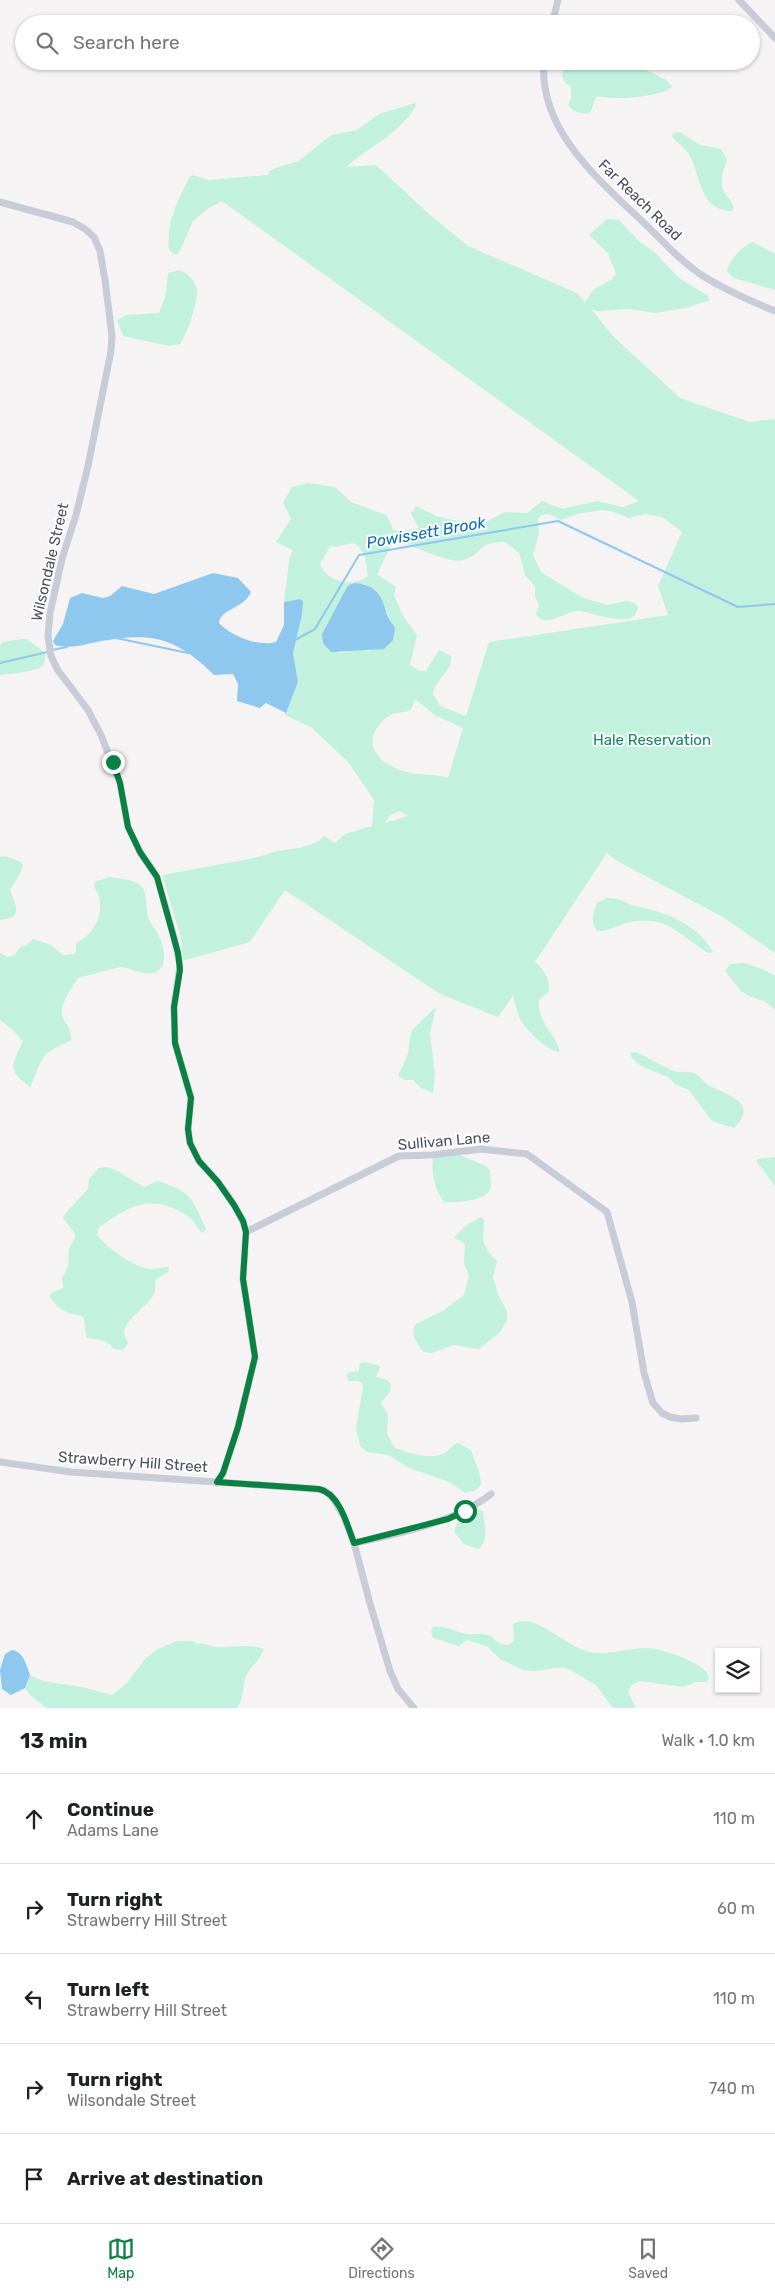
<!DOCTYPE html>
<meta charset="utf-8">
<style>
:root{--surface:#fff;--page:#f2f2f2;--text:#202124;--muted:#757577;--line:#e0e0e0;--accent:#0b8043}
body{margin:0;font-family:Rubik,sans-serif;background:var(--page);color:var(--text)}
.controls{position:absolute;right:15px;bottom:15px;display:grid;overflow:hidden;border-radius:0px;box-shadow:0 1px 4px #0004}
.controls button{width:45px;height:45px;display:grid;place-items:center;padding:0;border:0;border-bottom:1px solid var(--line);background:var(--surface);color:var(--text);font:25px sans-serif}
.stop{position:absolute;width:15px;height:15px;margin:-11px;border:4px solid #0b8043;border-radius:50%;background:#fff}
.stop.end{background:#0b8043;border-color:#fff;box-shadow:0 1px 5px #0008}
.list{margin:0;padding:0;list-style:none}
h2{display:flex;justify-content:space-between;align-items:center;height:65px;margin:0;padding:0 20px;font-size:21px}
h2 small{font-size:16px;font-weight:400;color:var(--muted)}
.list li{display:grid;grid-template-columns:32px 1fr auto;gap:15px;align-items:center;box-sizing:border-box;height:90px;padding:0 20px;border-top:1px solid var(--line)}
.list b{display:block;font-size:19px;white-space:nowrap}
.list p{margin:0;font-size:16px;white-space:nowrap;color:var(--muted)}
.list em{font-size:16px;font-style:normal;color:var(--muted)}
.icon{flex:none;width:28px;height:28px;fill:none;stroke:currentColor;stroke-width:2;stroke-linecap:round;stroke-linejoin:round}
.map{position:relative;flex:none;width:775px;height:1708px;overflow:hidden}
.search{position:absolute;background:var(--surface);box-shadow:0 1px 4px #0004;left:15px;right:15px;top:15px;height:55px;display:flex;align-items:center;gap:12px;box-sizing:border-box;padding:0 18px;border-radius:28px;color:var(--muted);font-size:19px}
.sheet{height:515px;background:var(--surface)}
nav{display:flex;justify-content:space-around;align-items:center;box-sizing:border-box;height:70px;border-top:1px solid var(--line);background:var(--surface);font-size:14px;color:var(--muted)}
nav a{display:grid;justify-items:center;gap:2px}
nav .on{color:var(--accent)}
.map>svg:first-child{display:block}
.green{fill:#c2f1de;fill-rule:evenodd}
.water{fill:#8fc8ef}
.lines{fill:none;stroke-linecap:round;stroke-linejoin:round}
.stream{stroke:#8fc8ef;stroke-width:2}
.minor{stroke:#c7ccd7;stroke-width:7}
.route{stroke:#0b8043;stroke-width:6}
.labels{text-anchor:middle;stroke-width:4;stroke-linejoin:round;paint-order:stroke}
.street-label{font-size:15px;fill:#4a5161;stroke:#fff}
.park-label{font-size:15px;fill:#168665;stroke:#fff}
.water-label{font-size:16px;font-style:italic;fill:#0a6eb4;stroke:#fff}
</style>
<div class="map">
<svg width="775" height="1708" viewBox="0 0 775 1708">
<rect width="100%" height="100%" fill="#f5f3f3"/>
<!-- green -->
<g class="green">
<path d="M565 61C581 61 597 60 613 61 626 63 668 75 672 87 664 95 627 99 615 98 607 98 603 96 596 97L590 113C581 114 573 113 568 104L571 99V87L565 82 562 76Z"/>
<path d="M415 103 416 106C399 134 369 147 346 167L376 165 429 214 468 246 577 293 585 302 594 289 611 280 616 274 608 253 589 235 607 219 619 220 640 242 654 252 679 278 708 296 710 300 686 308 655 313 629 309 598 311 591 309 614 337 680 398 750 422 775 419V953L723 917 617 861 607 853 535 962C545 971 549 977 549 991L539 1000C537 1023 555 1032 560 1052 548 1052 526 1030 520 1019 517 1012 515 1003 513 996L498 1017 440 994 285 890 250 942 182 961 181 938 162 875 255 858 277 851 299 848 317 842 324 836 335 843 345 834 372 826 374 800 348 762 312 728 285 715 298 682 293 653 302 615 300 599 284 602 289 560 293 550 276 542 291 519 283 503 292 487 308 483 335 487 351 502 386 515 389 519 393 530 405 531 419 528 411 514 416 506 436 516 475 525 482 524 505 512 527 513 542 501 562 509 597 501 623 507 639 501 222 201 209 208 193 221 179 253 176 255 169 250C166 223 177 202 189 178L192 175 209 180 268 175 269 171 279 167 299 161 331 135 357 130 379 114ZM602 510 611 511 629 518 645 514 662 517 682 532 658 586 668 615 489 642 466 716 440 706 433 694C435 679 453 672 451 656L439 650 426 671H420L410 665 417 635 403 616 394 595 396 587 377 574 394 539C408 544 451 565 464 560 483 553 479 541 505 542L519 553 525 575 535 586V596L539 605 536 614 540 619C553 624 564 612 578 611 592 611 636 632 638 607L635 603 627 601 608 605 583 598 541 572 533 555 539 533 538 520 541 515 549 514 560 520 577 514ZM354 543C366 550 366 564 368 576 353 588 326 582 320 564L331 545 334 547ZM346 589 388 613 390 622 370 651 358 649 340 653 325 627 340 604ZM415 699 436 716 463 728 448 778C433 773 418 776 403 771 375 762 360 740 386 718 393 712 403 713 411 710ZM400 811 408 816 385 823 390 815Z"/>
<path d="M680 132 700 145 721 149 727 160C723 172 718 183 726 195 730 200 732 202 734 208L731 211C698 210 701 172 688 153 684 146 676 143 672 136L673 133Z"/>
<path d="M753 242 775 254V290L734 278 727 271C730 259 742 246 753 242Z"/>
<path d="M179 270C187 273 195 280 197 290 198 301 187 335 180 344L169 346 123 336 117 320 127 315 159 313 165 298 168 273Z"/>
<path d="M22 639H27L45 653C45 657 45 662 43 665 37 672 9 674 0 675V645L3 642Z"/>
<path d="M5 856 21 862 23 866C21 876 14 881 10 890 16 906 24 918 0 920V857Z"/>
<path d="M109 877C120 879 134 879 142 887 148 894 145 908 148 917 155 933 163 936 164 955 164 959 164 966 160 969 150 980 131 967 120 967L78 978C72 987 60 1003 62 1015 65 1026 72 1027 71 1041 38 1054 44 1057 30 1087 6 1070 12 1065 23 1041L12 1029 0 1020V953L7 957 15 955 20 947 27 945 33 939 51 945 63 955 74 954 76 951V943C93 936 104 915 99 897 97 891 94 888 94 882Z"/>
<path d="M607 898C623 898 624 904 636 906 667 913 696 923 713 952L708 953C680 935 664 913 627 923 616 926 609 931 597 931 590 922 593 913 597 903Z"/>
<polygon points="744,963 765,970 775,976 775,1010 766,1002 749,996 741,991 725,971 730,964"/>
<polygon points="436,1007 430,1034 435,1074 433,1093 421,1088 413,1080 405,1080 398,1076 408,1054 411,1031"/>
<path d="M636 1052C649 1058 661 1066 674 1071 679 1073 685 1071 690 1072 699 1073 701 1080 708 1085 723 1094 762 1102 734 1128L712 1121 689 1090 675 1084 668 1077 641 1066 632 1058 630 1053Z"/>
<path d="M460 1155 486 1166 490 1170C490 1176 492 1185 490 1190 484 1201 455 1203 444 1202 435 1190 431 1175 433 1159Z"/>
<polygon points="775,1157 775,1186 757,1162 757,1159"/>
<path d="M107 1167C121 1171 131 1180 144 1187L157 1181C191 1191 192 1198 206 1229L203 1233C196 1229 195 1220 188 1216 150 1192 132 1205 99 1227L97 1235C106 1247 135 1268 150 1269 156 1270 162 1267 169 1267L168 1272 155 1280C155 1283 156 1288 155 1292 151 1304 124 1320 124 1332 124 1335 127 1340 128 1343L123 1350 114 1349C107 1339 98 1339 87 1338 84 1330 87 1324 82 1316 66 1313 59 1311 50 1297L51 1293 63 1288 62 1278 68 1267 69 1249 75 1238 74 1232 63 1218 65 1214 88 1189 89 1179 99 1168Z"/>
<path d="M481 1217 484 1220 483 1241 489 1253 497 1261 493 1277 498 1295 507 1311V1320L500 1332 479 1349 453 1345 432 1353 424 1352C417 1344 409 1333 416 1324L444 1310 464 1295 469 1276 464 1263 465 1244 454 1237 468 1224Z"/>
<path d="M365 1362 378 1365 380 1367 376 1377 386 1379 391 1384 390 1392 381 1403 388 1414 387 1434 395 1448C408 1452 428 1460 442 1454 449 1452 451 1445 458 1443L471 1450 480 1475 481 1485 475 1491 465 1493 449 1482 407 1467 389 1455 367 1452 360 1446 356 1428 363 1387 362 1383 358 1381H349L346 1375 350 1372 359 1371 360 1363Z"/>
<path d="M478 1509 483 1511C484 1524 490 1540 478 1549L464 1544 454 1532 457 1523Z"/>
<path d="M521 1621C545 1619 570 1652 597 1653 614 1654 630 1648 647 1648 660 1648 709 1664 709 1678L706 1682H696L683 1687 640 1681 631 1685 628 1692 636 1708H613L596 1685 571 1670 562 1667 535 1671 523 1670 500 1659 488 1647 467 1640 459 1646 433 1638 431 1631 433 1627C448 1625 456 1633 468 1634 475 1635 481 1633 488 1635 497 1638 493 1644 509 1645L514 1641 513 1624Z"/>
<path d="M177 1641H193L197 1644C204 1642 209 1646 216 1647 231 1648 250 1643 264 1649 259 1662 253 1663 248 1673 241 1684 246 1695 237 1708H47L31 1696 25 1688 30 1675 43 1681 82 1687 112 1695 126 1684 146 1658 158 1649Z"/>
</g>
<!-- water -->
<g class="water">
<path d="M213 573 238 578 251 592C244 609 221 608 219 623 231 636 258 647 276 642L284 625V602L300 599 303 601 302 615 293 653 298 682 286 713 266 703 260 708 237 701 238 684 233 674 214 675C174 636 151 632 97 642 83 645 69 649 55 645L53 641 63 624 70 598 82 593 103 598 110 596 122 586 154 594Z"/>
<path d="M355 583C390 587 379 611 395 627L393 640 384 649 331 652 323 643 322 634 346 589 349 585Z"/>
<path d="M12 1650C24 1652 26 1664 30 1675L25 1688 11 1695 2 1689 0 1670 5 1654Z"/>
</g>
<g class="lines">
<!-- stream -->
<g class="stream">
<polyline points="116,638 188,653"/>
<polyline points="295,640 315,629 359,555 558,521 738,607 775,604"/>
<polyline points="52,650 67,647"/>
<polyline points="0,663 47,652"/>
</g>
<!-- minor -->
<g class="minor">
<polyline points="739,0 775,38"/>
<polyline points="552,24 558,0"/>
<path d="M544 61C538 130 599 180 644 223 663 241 681 262 703 276 726 290 750 301 775 311"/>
<polyline points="0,202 73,222 85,229 94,237 100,251 105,280 112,336 111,351 88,466 76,515 62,559 50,613 48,636 51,656 57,669 88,710 101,735 120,783 128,827 140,852 157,877 174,937 180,965 174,1007 175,1043 191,1098 188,1129 190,1143 199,1161 218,1182 234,1205 243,1221 246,1232 243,1279 255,1357 238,1427 223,1473 217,1483"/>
<polyline points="246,1232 399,1156 433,1155 481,1149 527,1154 607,1212 632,1302 644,1373 653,1403 662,1413 670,1417 681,1419 696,1418"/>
<polyline points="0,1462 71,1472 303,1488 323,1490 331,1495 344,1517 354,1543 369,1600 390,1671 398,1689 414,1708"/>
<path d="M354 1543C399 1534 455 1522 491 1494"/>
</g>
</g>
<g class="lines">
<!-- route -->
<path class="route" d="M113 762 120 783 128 827 140 852 157 877 178 953 180 970 174 1007 175 1043 191 1098 188 1129 190 1143 199 1161 218 1182 234 1205 243 1221 246 1232 243 1279 255 1357 238 1427 223 1473 217 1482 319 1489C340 1494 347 1525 354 1543L448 1519 465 1511"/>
</g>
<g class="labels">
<!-- street labels -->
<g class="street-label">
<text transform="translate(640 200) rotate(44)" y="5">Far Reach Road</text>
<text transform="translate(50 562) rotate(-77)" y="5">Wilsondale Street</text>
<text transform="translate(444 1141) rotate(-5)" y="5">Sullivan Lane</text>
<text transform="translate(133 1462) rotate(4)" y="5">Strawberry Hill Street</text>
</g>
<!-- park labels -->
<g class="park-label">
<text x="652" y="745">Hale Reservation</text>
</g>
<!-- water labels -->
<g class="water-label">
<text transform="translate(426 532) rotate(-10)" y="6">Powissett Brook</text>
</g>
</g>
</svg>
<div class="controls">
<button><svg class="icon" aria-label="layers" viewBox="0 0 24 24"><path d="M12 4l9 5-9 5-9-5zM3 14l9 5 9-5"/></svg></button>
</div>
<div class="stop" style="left:465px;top:1511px"></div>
<div class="stop end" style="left:113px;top:762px"></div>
<div class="search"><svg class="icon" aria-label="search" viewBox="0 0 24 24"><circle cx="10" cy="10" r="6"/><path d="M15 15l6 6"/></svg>Search here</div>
</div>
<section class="sheet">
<h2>13 min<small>Walk · 1.0 km</small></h2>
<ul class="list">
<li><svg class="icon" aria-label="ahead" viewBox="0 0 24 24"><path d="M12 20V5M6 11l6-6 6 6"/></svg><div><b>Continue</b><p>Adams Lane</p></div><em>110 m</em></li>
<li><svg class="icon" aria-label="right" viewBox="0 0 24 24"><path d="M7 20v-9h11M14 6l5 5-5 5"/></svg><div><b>Turn right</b><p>Strawberry Hill Street</p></div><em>60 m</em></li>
<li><svg class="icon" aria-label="left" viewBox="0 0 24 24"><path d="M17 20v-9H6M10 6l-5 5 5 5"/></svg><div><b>Turn left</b><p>Strawberry Hill Street</p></div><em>110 m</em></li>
<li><svg class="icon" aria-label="right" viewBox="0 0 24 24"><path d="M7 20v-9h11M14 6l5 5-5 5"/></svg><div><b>Turn right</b><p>Wilsondale Street</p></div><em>740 m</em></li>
<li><svg class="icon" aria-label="arrive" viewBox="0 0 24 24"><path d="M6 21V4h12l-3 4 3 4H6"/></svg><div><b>Arrive at destination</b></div></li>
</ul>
</section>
<nav>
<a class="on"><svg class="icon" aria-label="map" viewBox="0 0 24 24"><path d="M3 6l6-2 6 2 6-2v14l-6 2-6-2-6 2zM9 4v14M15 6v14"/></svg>Map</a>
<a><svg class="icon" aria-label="directions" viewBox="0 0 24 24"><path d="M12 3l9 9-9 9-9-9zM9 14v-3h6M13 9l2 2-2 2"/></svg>Directions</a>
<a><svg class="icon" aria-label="saved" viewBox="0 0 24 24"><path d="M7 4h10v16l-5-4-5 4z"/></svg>Saved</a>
</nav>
